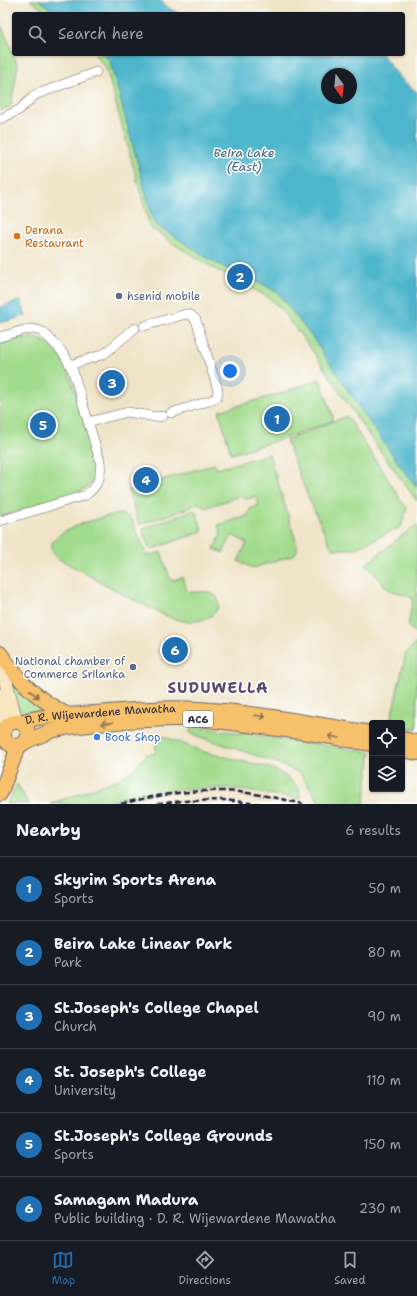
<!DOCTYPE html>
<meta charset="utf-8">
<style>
:root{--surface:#171b24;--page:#242831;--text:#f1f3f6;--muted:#9ea1a6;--line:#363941;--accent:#1f6fb2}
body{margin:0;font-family:"Shantell Sans",sans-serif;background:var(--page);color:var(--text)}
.controls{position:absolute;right:12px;bottom:12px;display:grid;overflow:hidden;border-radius:4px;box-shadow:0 1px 3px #0004}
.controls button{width:36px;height:36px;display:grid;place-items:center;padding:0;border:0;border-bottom:1px solid var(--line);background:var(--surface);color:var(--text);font:20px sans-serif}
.compass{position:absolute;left:321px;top:68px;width:36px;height:36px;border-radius:50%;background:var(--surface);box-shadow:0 1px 3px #0004;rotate:165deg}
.you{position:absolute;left:230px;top:371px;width:14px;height:14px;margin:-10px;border:3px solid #fff;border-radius:50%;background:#1a73e8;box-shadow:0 0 0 6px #1a73e833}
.badge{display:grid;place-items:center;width:26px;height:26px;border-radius:50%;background:var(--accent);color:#fff;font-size:13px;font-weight:700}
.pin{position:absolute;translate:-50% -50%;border:2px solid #fff;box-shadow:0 1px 4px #0006}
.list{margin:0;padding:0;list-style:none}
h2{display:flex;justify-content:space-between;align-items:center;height:52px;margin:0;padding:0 16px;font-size:17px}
h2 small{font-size:13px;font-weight:400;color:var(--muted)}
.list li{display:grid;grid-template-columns:26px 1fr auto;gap:12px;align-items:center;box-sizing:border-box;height:64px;padding:0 16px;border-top:1px solid var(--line)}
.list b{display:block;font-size:15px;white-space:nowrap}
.list p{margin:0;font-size:13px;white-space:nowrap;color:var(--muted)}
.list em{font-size:13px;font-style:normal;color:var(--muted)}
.icon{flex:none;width:22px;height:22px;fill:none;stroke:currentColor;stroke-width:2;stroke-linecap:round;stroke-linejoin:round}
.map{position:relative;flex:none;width:417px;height:804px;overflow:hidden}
.search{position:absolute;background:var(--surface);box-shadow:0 1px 3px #0004;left:12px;right:12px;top:12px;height:44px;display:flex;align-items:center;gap:10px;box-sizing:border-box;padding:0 14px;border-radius:4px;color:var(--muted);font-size:15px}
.sheet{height:436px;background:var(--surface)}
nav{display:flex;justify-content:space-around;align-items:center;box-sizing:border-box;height:56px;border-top:1px solid var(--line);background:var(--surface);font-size:11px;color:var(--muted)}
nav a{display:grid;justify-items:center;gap:2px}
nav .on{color:var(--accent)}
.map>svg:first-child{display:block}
.green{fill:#a3db8d;stroke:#627e64}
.water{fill:#4eb6cc;stroke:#386c84;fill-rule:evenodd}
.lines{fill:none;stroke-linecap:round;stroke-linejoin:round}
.minor-casing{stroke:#6a666c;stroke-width:10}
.secondary-casing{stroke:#6a666c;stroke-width:14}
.primary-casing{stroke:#6a666c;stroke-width:16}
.minor{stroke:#fff;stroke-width:9}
.secondary{stroke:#fbe6c4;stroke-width:13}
.primary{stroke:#f6c16b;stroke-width:14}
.rail{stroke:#22223b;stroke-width:2.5;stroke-dasharray:6 3;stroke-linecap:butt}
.oneway{stroke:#8c7253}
.food-dot{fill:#e8710a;stroke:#fff;stroke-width:1.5}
.service-dot{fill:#5c6f8a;stroke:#fff;stroke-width:1.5}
.shop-dot{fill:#3f7fe0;stroke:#fff;stroke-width:1.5}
.labels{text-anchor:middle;stroke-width:3;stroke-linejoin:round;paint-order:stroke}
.shield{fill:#fff;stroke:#646476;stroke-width:1}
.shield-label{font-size:10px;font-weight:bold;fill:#22223b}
.food-label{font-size:11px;fill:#c56008;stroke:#fff;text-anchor:start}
.service-label{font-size:11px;fill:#4e5e75;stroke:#fff;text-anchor:start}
.street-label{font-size:11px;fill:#22223b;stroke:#fff}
.shop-label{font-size:11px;fill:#366cbe;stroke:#fff;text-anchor:start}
.water-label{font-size:12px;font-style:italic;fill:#345d75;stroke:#fff}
.district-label{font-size:15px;font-weight:bold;letter-spacing:1px;fill:#5d4a6c;stroke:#fff}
</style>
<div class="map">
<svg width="417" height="804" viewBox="0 0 417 804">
<rect width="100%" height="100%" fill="#fff"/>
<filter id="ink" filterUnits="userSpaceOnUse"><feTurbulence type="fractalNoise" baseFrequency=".025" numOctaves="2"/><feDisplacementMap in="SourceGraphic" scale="8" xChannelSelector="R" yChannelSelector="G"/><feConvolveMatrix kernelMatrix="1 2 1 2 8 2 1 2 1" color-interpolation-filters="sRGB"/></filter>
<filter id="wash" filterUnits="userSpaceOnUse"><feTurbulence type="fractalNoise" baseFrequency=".012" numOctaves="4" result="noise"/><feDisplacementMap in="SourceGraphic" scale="16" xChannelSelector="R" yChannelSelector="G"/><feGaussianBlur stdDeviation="0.9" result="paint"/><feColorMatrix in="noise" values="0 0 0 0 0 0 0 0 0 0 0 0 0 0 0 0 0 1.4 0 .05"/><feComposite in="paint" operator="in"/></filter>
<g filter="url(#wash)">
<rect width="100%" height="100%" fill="#efe4c8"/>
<!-- green -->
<g class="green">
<polygon points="30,0 39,0 58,14 48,14"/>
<polygon points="0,22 18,65 11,106 0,111"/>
<polygon points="94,54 103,54 110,61 154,223 209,259 234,272 265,285 279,294 320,347 402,468 417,487 417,501 368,434 310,347 277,305 268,297 209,266 174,244 150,227 106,68"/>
<path d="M33 337 40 339 47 343 64 360 73 384 97 466C95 481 90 487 76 493L0 517V344L21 338Z"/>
<polygon points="320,379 333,416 332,421 279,440 231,454 219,411 279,394"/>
<polygon points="347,416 407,509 401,527 354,549 332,549 306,492 286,440"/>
<polygon points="269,454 297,545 297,551 294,555 253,568 238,561 247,543 232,535 223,553 214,549 221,534 218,525 247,516 251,508 259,505 256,496 247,499 240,496 204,508 201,504 197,503 189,508 142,524 139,524 128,490 215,464 217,469"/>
<polygon points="194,510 196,512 202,529 201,532 153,549 149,547 143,531 144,528"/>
<path d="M120 514 130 517 132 520 147 556 161 552 171 581 182 577 187 590 189 592C197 593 206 590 213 594 226 602 214 616 205 619 197 622 186 622 178 620 168 618 159 612 150 608 120 594 91 576 61 560 24 536 105 515 120 514Z"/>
<polygon points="417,524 417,635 408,626 413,598 388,589 366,564"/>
<polygon points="417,642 417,730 402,727 402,723 390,723 406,653"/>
<polygon points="11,680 52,710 19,713"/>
<polygon points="191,726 371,752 364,804 327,804 319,802 310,788 300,773 277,763 190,733"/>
<polygon points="158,734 204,752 271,768 287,777 299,789 300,799 228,788 183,789 128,798 104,804 50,804 119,779 135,768 147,754 155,754"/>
<polygon points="17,784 29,804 6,804"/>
</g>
<!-- water -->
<g class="water">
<polygon points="39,0 160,0 167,7 180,14 58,14"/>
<path d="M103 54H382C393 70 401 80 417 92V487L402 468 368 420 314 340 279 294 265 285 234 272 209 259 154 223 110 61ZM327 74H351V98H327Z"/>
<polygon points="21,300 26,316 0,323 0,307"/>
</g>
</g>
<g filter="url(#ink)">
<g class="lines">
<defs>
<g id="minor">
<polyline points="0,119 19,110 35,95 96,72"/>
<polyline points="144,326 186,314 191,315 196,320 218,390 217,397 212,400 171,413"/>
<path d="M0 337 24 330 34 329 43 332 59 348 65 356 73 371 100 461C102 478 98 485 86 495L0 521"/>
<polyline points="70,365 104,354 135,328"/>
<polyline points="88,422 128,412 156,417 163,416"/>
</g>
<g id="secondary">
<polyline points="0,658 16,721"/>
<polyline points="1,695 6,726"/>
</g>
<g id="primary">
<path d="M0 653C20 683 36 698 68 715"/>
<circle cx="16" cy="734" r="12"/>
<path id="s1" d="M19 722C44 715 70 715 95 713 129 710 163 707 198 709 255 712 315 724 372 733"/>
<polyline points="402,739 417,742"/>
<polyline points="25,742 51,731 70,727 125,721 171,719 199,719 240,724 309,733 372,744"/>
<polyline points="402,750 417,753"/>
<polyline points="0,794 19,745"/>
</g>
</defs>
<!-- minor casing -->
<use href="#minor" class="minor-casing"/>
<!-- secondary casing -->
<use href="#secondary" class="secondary-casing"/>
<!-- primary casing -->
<use href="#primary" class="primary-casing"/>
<!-- minor -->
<use href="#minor" class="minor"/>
<!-- secondary -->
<use href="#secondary" class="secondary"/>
<!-- primary -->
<use href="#primary" class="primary"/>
<!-- rail -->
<g class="rail">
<path d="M121 804C154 795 190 790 224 791 251 792 278 798 303 804"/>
<polyline points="157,804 184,801 224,800 260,804"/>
</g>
</g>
<!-- one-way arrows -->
<defs><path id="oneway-shaft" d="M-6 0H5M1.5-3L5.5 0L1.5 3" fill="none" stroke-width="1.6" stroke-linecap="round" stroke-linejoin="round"/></defs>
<g class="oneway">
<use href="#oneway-shaft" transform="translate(34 694) rotate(41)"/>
<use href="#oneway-shaft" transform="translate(260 716) rotate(8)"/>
<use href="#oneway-shaft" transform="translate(107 723) rotate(174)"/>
<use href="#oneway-shaft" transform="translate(334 737) rotate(-170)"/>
</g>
</g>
<!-- markers -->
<circle class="food-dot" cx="17" cy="236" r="4"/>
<g class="service-dot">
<circle cx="119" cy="296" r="4"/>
<circle cx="133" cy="667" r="4"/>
</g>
<circle class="shop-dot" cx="97" cy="737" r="4"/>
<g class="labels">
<!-- shield labels -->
<rect class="shield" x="183" y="711" width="30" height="16" rx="3"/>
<g class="shield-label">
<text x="198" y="723">AC6</text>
</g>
<!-- food labels -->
<g class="food-label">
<text x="25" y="234">Derana<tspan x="25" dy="13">Restaurant</tspan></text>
</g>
<!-- service labels -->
<g class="service-label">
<text x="127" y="300">hsenid mobile</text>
<text x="125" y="665" text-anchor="end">National chamber of<tspan x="125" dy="13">Commerce Srilanka</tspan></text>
</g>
<!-- street labels -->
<g class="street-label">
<text dy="4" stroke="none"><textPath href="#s1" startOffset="82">D. R. Wijewardene Mawatha</textPath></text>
</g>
<!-- shop labels -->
<g class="shop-label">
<text x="105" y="741">Book Shop</text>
</g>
<!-- water labels -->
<g class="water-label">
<text x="244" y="157">Beira Lake<tspan x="244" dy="14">(East)</tspan></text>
</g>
<!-- district labels -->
<g class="district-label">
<text x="218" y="693">SUDUWELLA</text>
</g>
</g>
</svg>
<div class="controls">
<button><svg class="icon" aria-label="locate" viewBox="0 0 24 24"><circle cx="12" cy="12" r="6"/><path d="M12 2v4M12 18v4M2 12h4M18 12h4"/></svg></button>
<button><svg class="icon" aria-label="layers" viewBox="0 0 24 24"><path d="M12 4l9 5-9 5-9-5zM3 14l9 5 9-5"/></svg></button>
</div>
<svg class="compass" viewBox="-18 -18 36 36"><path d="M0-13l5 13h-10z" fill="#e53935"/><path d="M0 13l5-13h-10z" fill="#9ea1a6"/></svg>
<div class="you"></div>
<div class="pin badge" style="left:277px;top:419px">1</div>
<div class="pin badge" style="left:240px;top:277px">2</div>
<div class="pin badge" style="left:112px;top:383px">3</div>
<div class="pin badge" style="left:146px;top:480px">4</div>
<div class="pin badge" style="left:43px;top:425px">5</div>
<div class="pin badge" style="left:175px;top:650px">6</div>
<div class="search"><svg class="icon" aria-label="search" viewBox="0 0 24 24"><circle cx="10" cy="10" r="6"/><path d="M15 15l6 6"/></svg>Search here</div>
</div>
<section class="sheet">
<h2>Nearby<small>6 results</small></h2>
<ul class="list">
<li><span class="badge">1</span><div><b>Skyrim Sports Arena</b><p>Sports</p></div><em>50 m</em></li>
<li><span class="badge">2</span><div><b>Beira Lake Linear Park</b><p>Park</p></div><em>80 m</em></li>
<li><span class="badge">3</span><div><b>St.Joseph's College Chapel</b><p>Church</p></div><em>90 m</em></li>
<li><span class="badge">4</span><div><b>St. Joseph's College</b><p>University</p></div><em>110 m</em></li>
<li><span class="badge">5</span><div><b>St.Joseph's College Grounds</b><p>Sports</p></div><em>150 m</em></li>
<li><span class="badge">6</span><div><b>Samagam Madura</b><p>Public building · D. R. Wijewardene Mawatha</p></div><em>230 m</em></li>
</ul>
</section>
<nav>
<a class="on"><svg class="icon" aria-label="map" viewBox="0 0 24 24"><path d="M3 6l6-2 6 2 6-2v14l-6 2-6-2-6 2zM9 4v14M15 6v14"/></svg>Map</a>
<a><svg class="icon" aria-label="directions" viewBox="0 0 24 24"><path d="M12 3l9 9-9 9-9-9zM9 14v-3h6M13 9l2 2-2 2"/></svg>Directions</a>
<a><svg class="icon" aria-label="saved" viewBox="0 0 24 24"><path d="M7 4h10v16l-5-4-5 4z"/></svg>Saved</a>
</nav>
